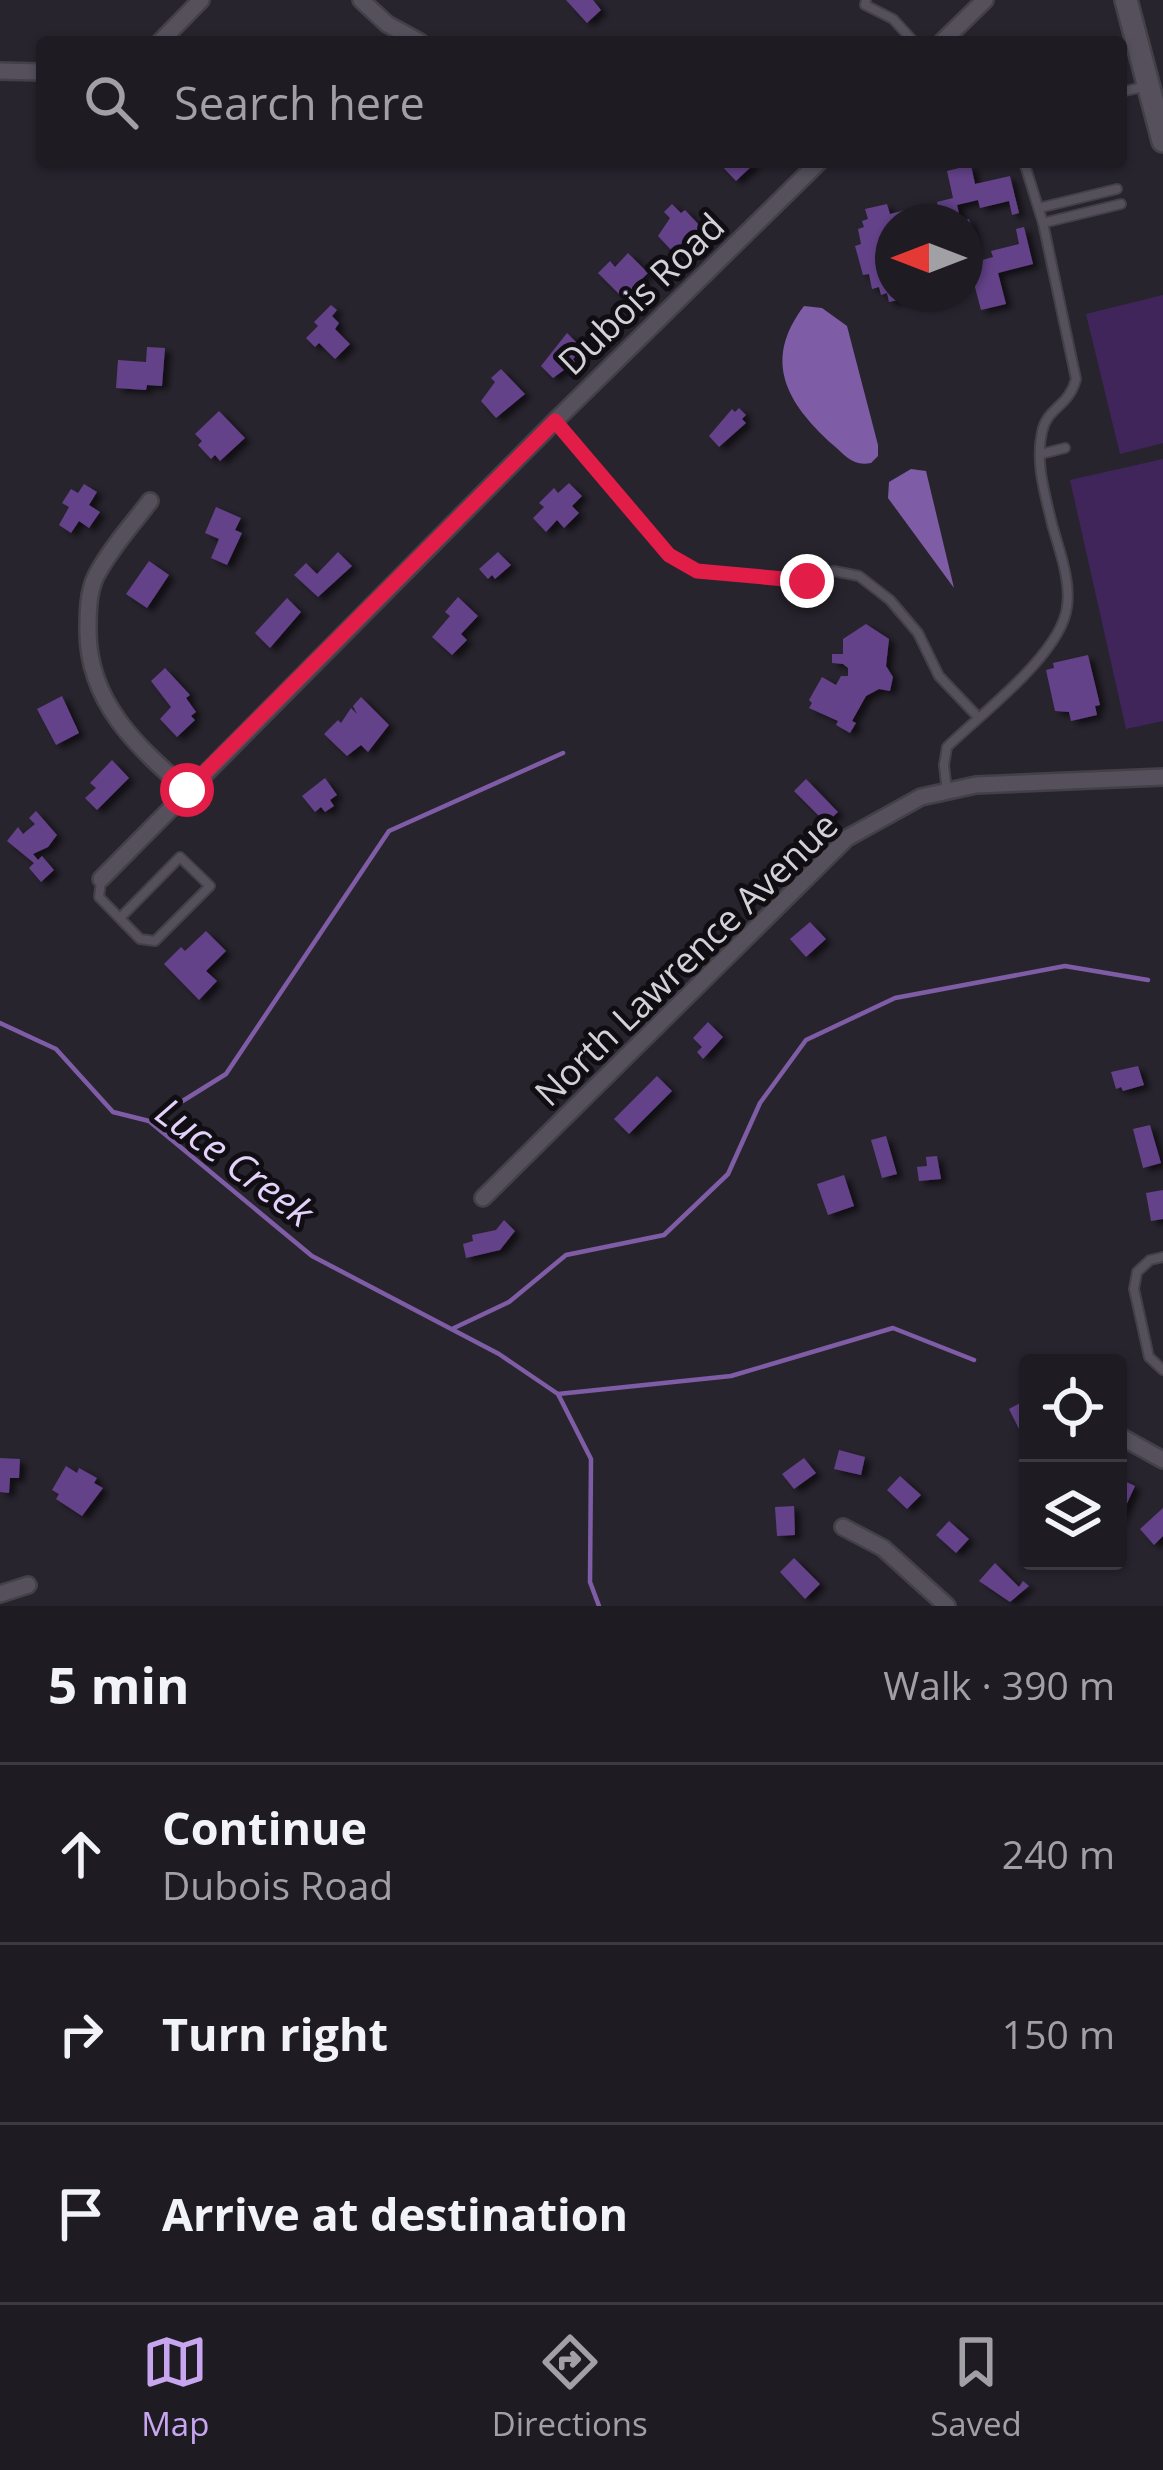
<!DOCTYPE html>
<meta charset="utf-8">
<style>
:root{--surface:#1e1b22;--page:#2b282f;--text:#f1f3f6;--muted:#a1a1a5;--line:#3c3940;--accent:#c7a6ef}
body{margin:0;font-family:"Open Sans",sans-serif;background:var(--page);color:var(--text)}
.controls{position:absolute;right:36px;bottom:36px;display:grid;overflow:hidden;border-radius:12px;box-shadow:0 3px 9px #0004}
.controls button{width:108px;height:108px;display:grid;place-items:center;padding:0;border:0;border-bottom:3px solid var(--line);background:var(--surface);color:var(--text);font:60px sans-serif}
.compass{position:absolute;left:875px;top:204px;width:108px;height:108px;border-radius:50%;background:var(--surface);box-shadow:0 3px 9px #0004;rotate:270deg}
.stop{position:absolute;width:36px;height:36px;margin:-27px;border:9px solid #e11d48;border-radius:50%;background:#fff}
.stop.end{background:#e11d48;border-color:#fff;box-shadow:0 3px 12px #0008}
.list{margin:0;padding:0;list-style:none}
h2{display:flex;justify-content:space-between;align-items:center;height:156px;margin:0;padding:0 48px;font-size:51px}
h2 small{font-size:39px;font-weight:400;color:var(--muted)}
.list li{display:grid;grid-template-columns:78px 1fr auto;gap:36px;align-items:center;box-sizing:border-box;height:180px;padding:0 48px;border-top:3px solid var(--line)}
.list b{display:block;font-size:45px;white-space:nowrap}
.list p{margin:0;font-size:39px;white-space:nowrap;color:var(--muted)}
.list em{font-size:39px;font-style:normal;color:var(--muted)}
.icon{flex:none;width:66px;height:66px;fill:none;stroke:currentColor;stroke-width:2;stroke-linecap:round;stroke-linejoin:round}
.map{position:relative;flex:none;width:1163px;height:1606px;overflow:hidden}
.search{position:absolute;background:var(--surface);box-shadow:0 3px 9px #0004;left:36px;right:36px;top:36px;height:132px;display:flex;align-items:center;gap:30px;box-sizing:border-box;padding:0 42px;border-radius:12px;color:var(--muted);font-size:45px}
.sheet{height:696px;background:var(--surface)}
nav{display:flex;justify-content:space-around;align-items:center;box-sizing:border-box;height:168px;border-top:3px solid var(--line);background:var(--surface);font-size:33px;color:var(--muted)}
nav a{display:grid;justify-items:center;gap:6px}
nav .on{color:var(--accent)}
.map>svg:first-child{display:block}
.green{fill:#40255b}
.water{fill:#7f5da6}
.lines{fill:none;stroke-linecap:round;stroke-linejoin:round}
.stream{stroke:#7f5da6;stroke-width:4.5}
.building{fill:#644289;filter:url(#shadow)}
.service-casing{stroke:#434048;stroke-width:12}
.minor-casing{stroke:#434048;stroke-width:20}
.secondary-casing{stroke:#434048;stroke-width:26}
.service{stroke:#55505c;stroke-width:8}
.minor{stroke:#55505c;stroke-width:15}
.secondary{stroke:#55505c;stroke-width:21}
.route{stroke:#e11d48;stroke-width:15}
.labels{text-anchor:middle;stroke-width:10;stroke-linejoin:round;paint-order:stroke}
.street-label{font-size:36px;fill:#d3d0d7;stroke:#100e12}
.water-label{font-size:39px;font-style:italic;fill:#e2d1f9;stroke:#100e12}
</style>
<div class="map">
<svg width="1163" height="1606" viewBox="0 0 1163 1606">
<defs>
<filter id="shadow"><feDropShadow dx="6" dy="4" stdDeviation="3" flood-color="#0009"/></filter>
</defs>
<rect width="100%" height="100%" fill="#28242e"/>
<!-- green -->
<g class="green">
<polygon points="1163,295 1163,443 1120,454 1086,314"/>
<polygon points="1163,459 1163,721 1126,729 1070,480"/>
</g>
<!-- water -->
<g class="water">
<path d="M804 306 822 308 847 326 878 445V456L871 463C853 467 845 455 832 444 787 403 762 361 804 306Z"/>
<polygon points="911,469 926,471 954,588 888,498 889,482"/>
</g>
<g class="lines">
<!-- stream -->
<g class="stream">
<polyline points="0,1023 56,1049 113,1112 149,1121 312,1256 499,1354 558,1394 591,1459 590,1582 599,1606"/>
<polyline points="152,1120 226,1074 389,831 563,753"/>
<polyline points="454,1328 509,1302 566,1255 664,1235 728,1174 760,1103 806,1040 895,998 1065,966 1148,980"/>
<polyline points="558,1394 731,1376 893,1328 974,1360"/>
</g>
</g>
<!-- building -->
<g class="building">
<polygon points="566,0 593,0 601,10 587,23"/>
<polygon points="718,162 756,162 736,181"/>
<polygon points="971,165 975,184 1010,176 1019,213 1012,215 1009,201 980,208 978,200 957,205 961,222 950,222 946,208 939,210 937,202 953,198 947,171"/>
<polygon points="672,204 681,213 685,210 701,227 673,252 658,236 670,218 664,212"/>
<polygon points="887,204 890,214 921,206 922,212 937,215 939,222 893,222 893,294 915,296 889,302 887,293 881,295 879,287 872,289 869,274 863,275 855,246 861,244 858,229 864,227 862,221 868,219 865,209"/>
<polygon points="969,219 975,245 967,247 971,263 993,257 991,251 1019,244 1016,229 1024,227 1033,264 998,273 1006,304 981,310 971,272 965,273 965,220"/>
<polygon points="628,253 648,273 623,298 598,273 610,261 615,267"/>
<polygon points="331,305 337,310 332,316 339,323 335,329 350,344 335,359 319,343 315,347 306,338 318,326 314,322"/>
<polygon points="567,333 583,349 573,359 575,362 553,378 541,366"/>
<polygon points="147,347 165,348 162,386 147,385 146,390 116,388 118,360 146,362"/>
<polygon points="501,369 525,394 496,418 481,401 495,382 491,378"/>
<polygon points="739,408 746,415 742,419 746,423 719,447 709,436 732,409 735,412"/>
<polygon points="219,411 245,438 220,461 215,455 211,459 198,445 202,441 195,434"/>
<polygon points="569,483 582,496 572,506 579,513 564,528 557,520 546,532 533,518 544,507 539,503 554,488 558,493"/>
<polygon points="84,484 97,492 89,505 100,512 89,528 79,521 71,533 59,525 69,507 62,503 71,489 78,493"/>
<polygon points="216,507 241,518 235,530 242,533 227,565 211,558 219,539 205,533"/>
<polygon points="338,552 352,566 318,597 294,575 306,563 317,574"/>
<polygon points="498,552 511,565 495,579 492,575 488,579 479,569"/>
<polygon points="149,561 169,575 147,608 126,594"/>
<polygon points="458,597 478,616 461,634 467,640 452,655 432,637 450,616 445,612"/>
<polygon points="287,598 301,612 270,648 255,633"/>
<polygon points="866,624 889,639 886,666 893,677 890,691 879,689 866,696 852,721 856,723 850,733 836,725 838,721 809,708 812,703 809,700 822,677 836,685 841,676 848,676 848,668 843,664 832,663 832,654 843,654 843,639"/>
<polygon points="1088,655 1100,705 1095,706 1097,715 1071,721 1069,712 1055,711 1046,670 1054,668 1053,663"/>
<polygon points="165,668 190,695 186,698 196,712 191,716 195,720 177,737 160,719 171,707 151,681"/>
<polygon points="62,696 79,733 56,745 37,709"/>
<polygon points="361,697 389,725 368,752 361,745 347,756 324,734 338,720 341,723 351,708 357,714 353,706"/>
<polygon points="112,760 129,778 97,810 85,798 96,788 90,783"/>
<polygon points="325,778 337,795 330,800 334,806 325,812 321,807 315,812 302,796"/>
<polygon points="806,779 838,812 826,823 794,791"/>
<polygon points="36,811 57,835 48,847 33,854 38,860 42,856 54,870 41,882 29,868 34,863 7,841 18,827 23,834 35,824 29,818"/>
<polygon points="810,922 826,939 806,957 790,939"/>
<polygon points="206,931 226,951 206,971 217,981 199,1000 164,964 181,947 185,951"/>
<polygon points="708,1022 723,1037 703,1059 697,1052 702,1047 693,1038"/>
<polygon points="1138,1066 1144,1085 1123,1091 1121,1087 1116,1089 1111,1072"/>
<polygon points="657,1076 672,1091 629,1134 614,1119"/>
<polygon points="1150,1125 1161,1163 1143,1168 1133,1129"/>
<polygon points="886,1136 897,1174 882,1178 871,1140"/>
<polygon points="937,1156 941,1179 919,1181 917,1167 927,1166 926,1157"/>
<polygon points="844,1175 854,1206 828,1215 817,1184"/>
<polygon points="1163,1190 1163,1219 1151,1221 1146,1193"/>
<polygon points="504,1220 515,1231 500,1250 466,1258 463,1244 473,1241 472,1235 496,1230"/>
<polygon points="1026,1400 1028,1426 1020,1431 1009,1409"/>
<polygon points="839,1450 865,1457 861,1475 834,1469"/>
<polygon points="0,1458 20,1459 19,1478 10,1478 9,1493 0,1492"/>
<polygon points="804,1458 816,1473 794,1489 782,1474"/>
<polygon points="66,1466 77,1473 79,1468 97,1478 94,1483 103,1488 82,1516 56,1499 59,1494 52,1490"/>
<polygon points="900,1476 921,1495 907,1509 887,1490"/>
<polygon points="1118,1478 1135,1486 1118,1523"/>
<polygon points="794,1506 795,1535 777,1536 775,1507"/>
<polygon points="1163,1508 1163,1536 1154,1545 1140,1529"/>
<polygon points="949,1521 969,1539 956,1553 936,1535"/>
<polygon points="794,1558 820,1584 805,1599 780,1572"/>
<polygon points="995,1563 1019,1587 1023,1581 1029,1586 1010,1602 979,1581"/>
</g>
<g class="lines">
<defs>
<g id="service">
<polyline points="866,0 865,5 893,19 914,42"/>
<polyline points="1121,92 1147,86"/>
<polyline points="1039,208 1117,189"/>
<polyline points="1043,223 1121,204"/>
<polyline points="555,421 669,555 697,571 807,581 834,571 859,576 890,600 918,633 939,676 978,717"/>
<polyline points="1041,454 1065,448"/>
<path d="M947 792 944 765 947 747C981 714 1061 654 1067 607 1071 580 1059 550 1052 524 1045 494 1035 463 1042 432 1047 407 1069 407 1076 379L1043 223 1024 162"/>
<polyline points="101,881 99,897 140,939 155,941 210,886 180,857 120,918"/>
<polyline points="1163,1257 1150,1260 1137,1272 1134,1289 1149,1357 1163,1370"/>
</g>
<g id="minor">
<polyline points="361,0 387,24 420,42"/>
<polyline points="160,42 201,0"/>
<polyline points="942,42 985,0"/>
<polyline points="0,71 42,72"/>
<path d="M150 501C132 525 110 549 96 576 88 592 88 613 88 631 88 702 137 747 187 790"/>
<polyline points="101,879 555,421 819,162"/>
<polyline points="483,1198 847,838 921,797 976,785 1163,777"/>
<polyline points="1118,1435 1163,1460"/>
<polyline points="843,1527 883,1548 947,1606"/>
<polyline points="0,1594 28,1585"/>
</g>
<polyline id="secondary" points="1126,0 1163,141"/>
</defs>
<!-- service casing -->
<use href="#service" class="service-casing"/>
<!-- minor casing -->
<use href="#minor" class="minor-casing"/>
<!-- secondary casing -->
<use href="#secondary" class="secondary-casing"/>
<!-- service -->
<use href="#service" class="service"/>
<!-- minor -->
<use href="#minor" class="minor"/>
<!-- secondary -->
<use href="#secondary" class="secondary"/>
</g>
<g class="lines">
<!-- route -->
<polyline class="route" points="187,790 555,421 669,555 697,571 807,581"/>
</g>
<g class="labels">
<!-- street labels -->
<g class="street-label">
<text transform="translate(641 294) rotate(-44)" y="13">Dubois Road</text>
<text transform="translate(686 959) rotate(-44)" y="13">North Lawrence Avenue</text>
</g>
<!-- water labels -->
<g class="water-label">
<text transform="translate(235 1162) rotate(37)" y="14">Luce Creek</text>
</g>
</g>
</svg>
<div class="controls">
<button><svg class="icon" aria-label="locate" viewBox="0 0 24 24"><circle cx="12" cy="12" r="6"/><path d="M12 2v4M12 18v4M2 12h4M18 12h4"/></svg></button>
<button><svg class="icon" aria-label="layers" viewBox="0 0 24 24"><path d="M12 4l9 5-9 5-9-5zM3 14l9 5 9-5"/></svg></button>
</div>
<svg class="compass" viewBox="-18 -18 36 36"><path d="M0-13l5 13h-10z" fill="#e53935"/><path d="M0 13l5-13h-10z" fill="#a1a1a5"/></svg>
<div class="stop" style="left:187px;top:790px"></div>
<div class="stop end" style="left:807px;top:581px"></div>
<div class="search"><svg class="icon" aria-label="search" viewBox="0 0 24 24"><circle cx="10" cy="10" r="6"/><path d="M15 15l6 6"/></svg>Search here</div>
</div>
<section class="sheet">
<h2>5 min<small>Walk · 390 m</small></h2>
<ul class="list">
<li><svg class="icon" aria-label="ahead" viewBox="0 0 24 24"><path d="M12 20V5M6 11l6-6 6 6"/></svg><div><b>Continue</b><p>Dubois Road</p></div><em>240 m</em></li>
<li><svg class="icon" aria-label="right" viewBox="0 0 24 24"><path d="M7 20v-9h11M14 6l5 5-5 5"/></svg><div><b>Turn right</b></div><em>150 m</em></li>
<li><svg class="icon" aria-label="arrive" viewBox="0 0 24 24"><path d="M6 21V4h12l-3 4 3 4H6"/></svg><div><b>Arrive at destination</b></div></li>
</ul>
</section>
<nav>
<a class="on"><svg class="icon" aria-label="map" viewBox="0 0 24 24"><path d="M3 6l6-2 6 2 6-2v14l-6 2-6-2-6 2zM9 4v14M15 6v14"/></svg>Map</a>
<a><svg class="icon" aria-label="directions" viewBox="0 0 24 24"><path d="M12 3l9 9-9 9-9-9zM9 14v-3h6M13 9l2 2-2 2"/></svg>Directions</a>
<a><svg class="icon" aria-label="saved" viewBox="0 0 24 24"><path d="M7 4h10v16l-5-4-5 4z"/></svg>Saved</a>
</nav>
